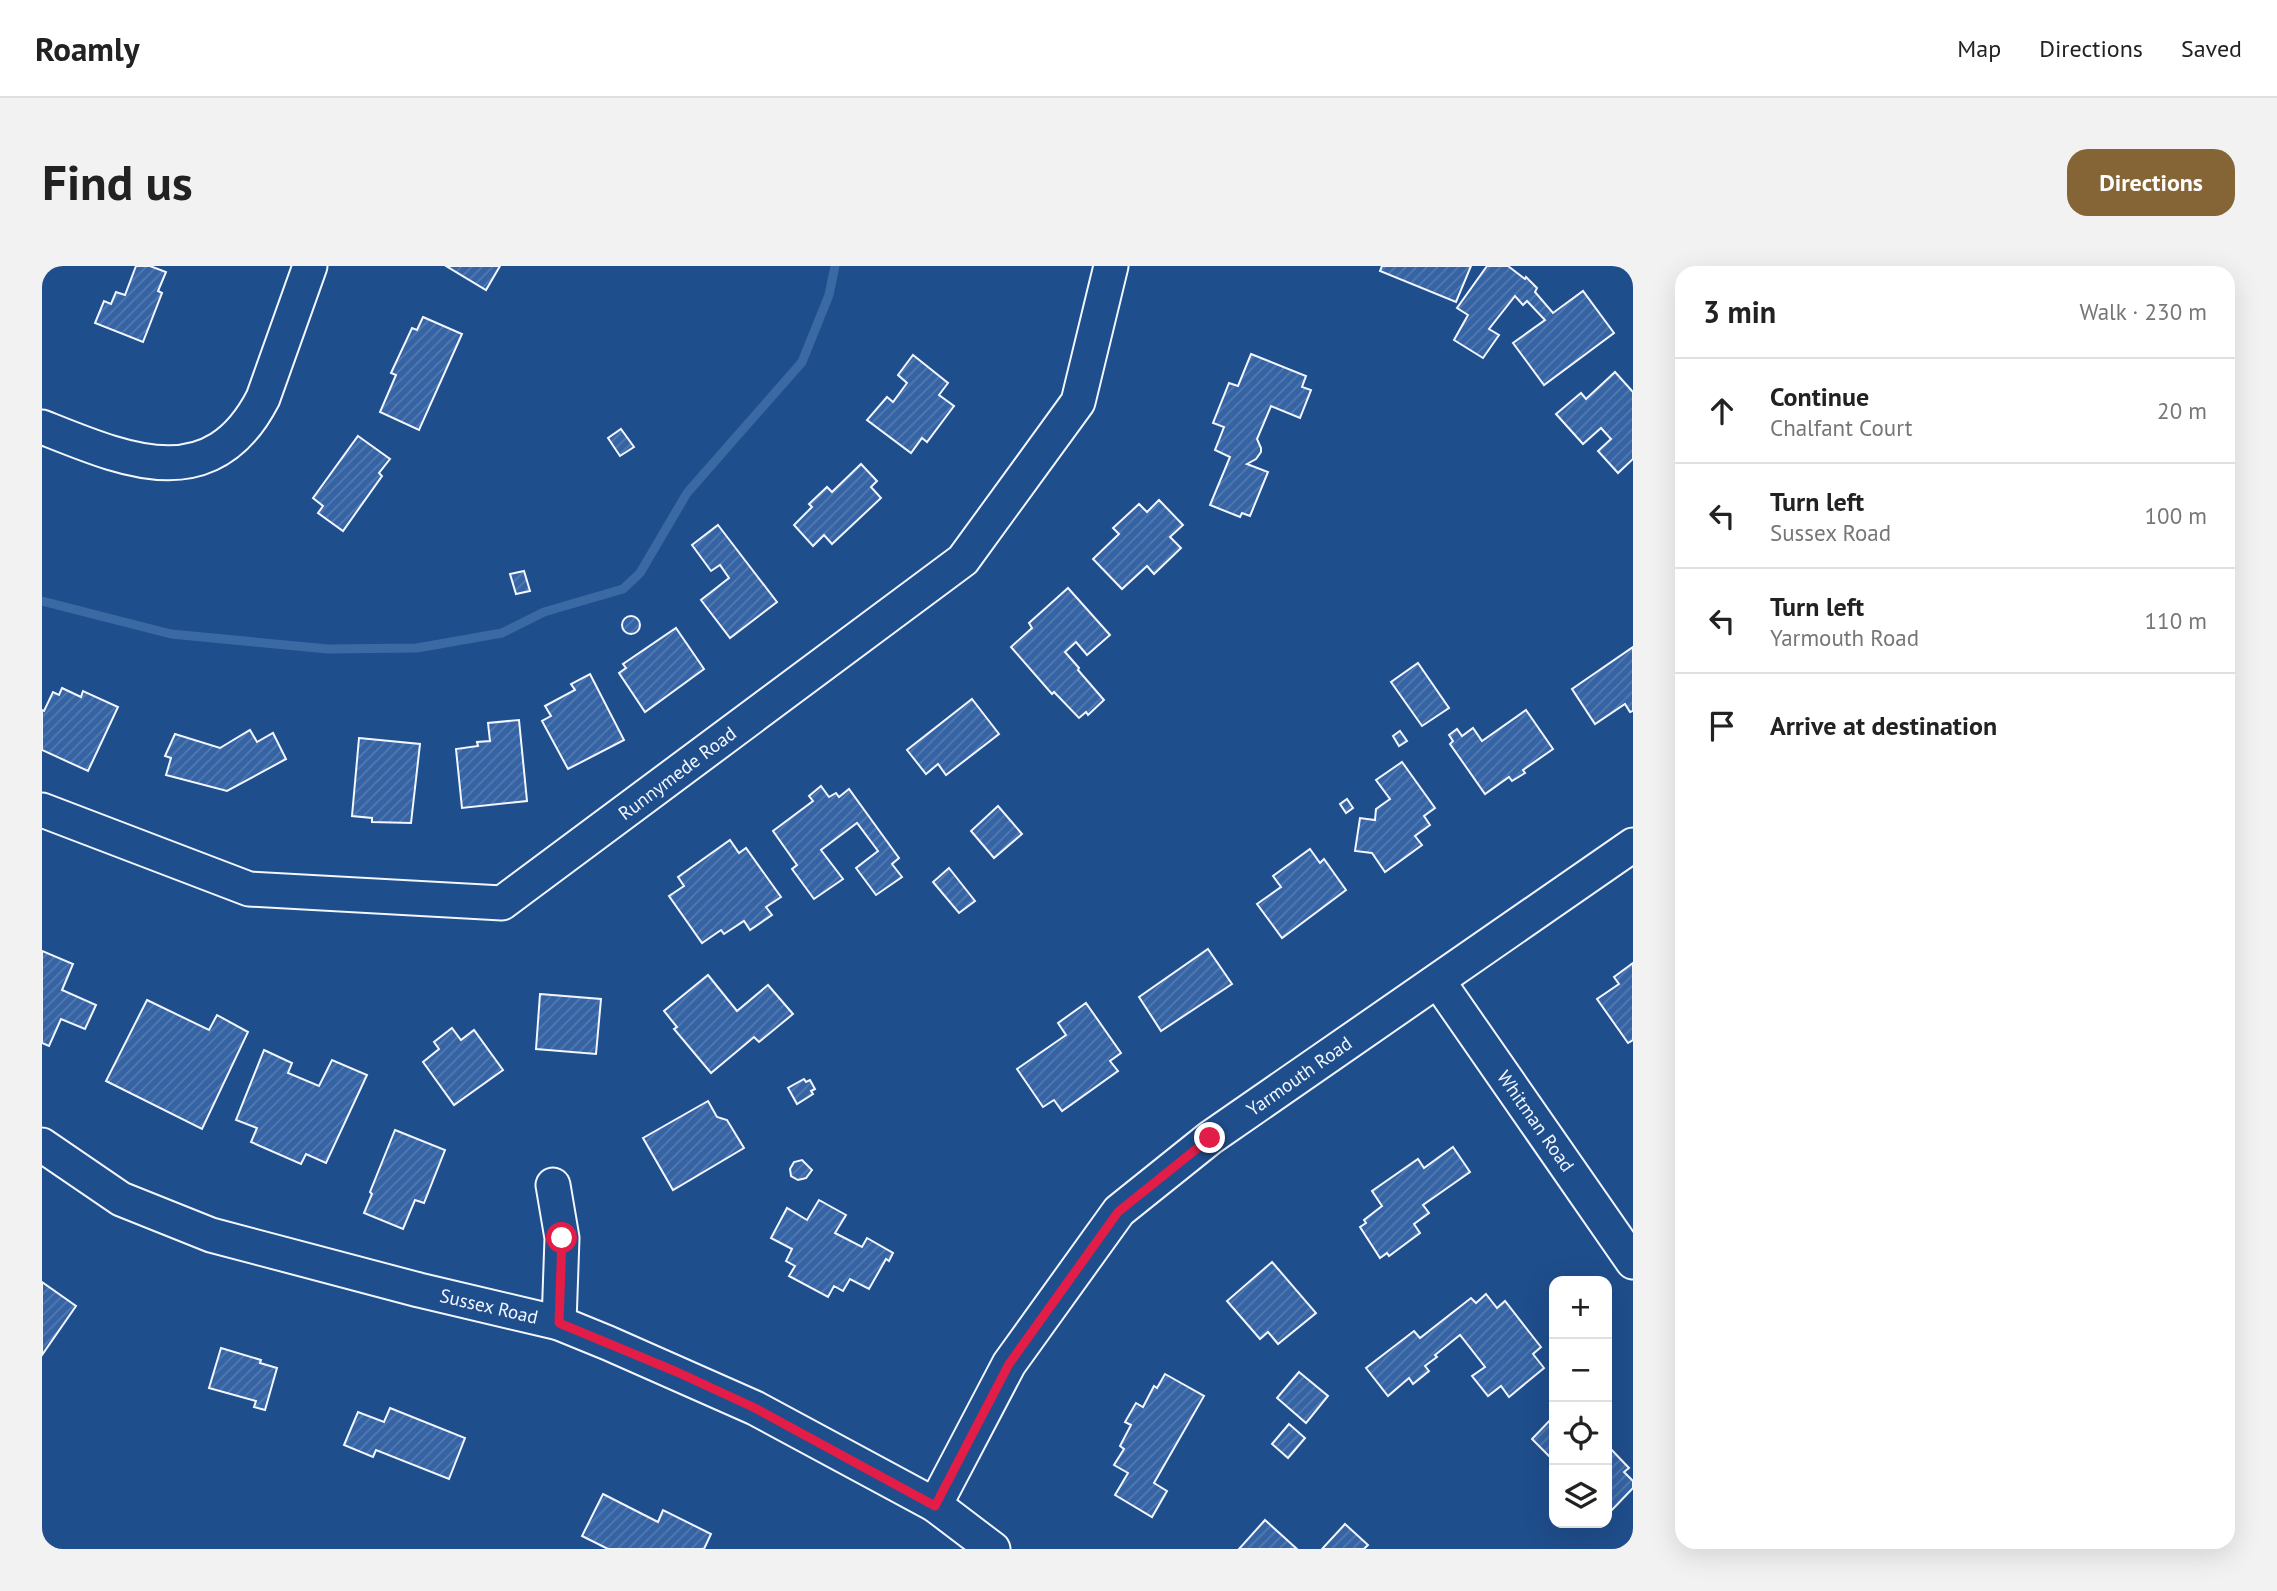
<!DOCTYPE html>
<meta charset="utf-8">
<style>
:root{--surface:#fff;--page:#f2f2f2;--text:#222;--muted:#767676;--line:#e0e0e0;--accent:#856535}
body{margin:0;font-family:"PT Sans",sans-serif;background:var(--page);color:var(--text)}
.controls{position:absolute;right:21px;bottom:21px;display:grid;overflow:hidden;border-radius:14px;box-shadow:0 7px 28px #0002}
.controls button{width:63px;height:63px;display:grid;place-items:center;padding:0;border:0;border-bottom:2px solid var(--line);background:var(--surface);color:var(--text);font:35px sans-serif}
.stop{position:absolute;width:21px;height:21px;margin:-16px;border:5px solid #e11d48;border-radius:50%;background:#fff}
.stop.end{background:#e11d48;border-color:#fff;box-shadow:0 2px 7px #0008}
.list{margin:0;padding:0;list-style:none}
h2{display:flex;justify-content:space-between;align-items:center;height:91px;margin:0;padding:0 28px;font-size:30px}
h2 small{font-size:23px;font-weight:400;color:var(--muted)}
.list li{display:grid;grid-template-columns:46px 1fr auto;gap:21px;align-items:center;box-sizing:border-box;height:105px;padding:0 28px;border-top:2px solid var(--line)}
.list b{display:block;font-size:26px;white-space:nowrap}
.list p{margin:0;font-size:23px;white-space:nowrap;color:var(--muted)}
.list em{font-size:23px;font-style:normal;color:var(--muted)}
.icon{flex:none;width:38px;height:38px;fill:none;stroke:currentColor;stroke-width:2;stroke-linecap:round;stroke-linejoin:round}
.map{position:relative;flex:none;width:1591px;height:1283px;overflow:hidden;border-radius:21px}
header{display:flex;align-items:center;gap:42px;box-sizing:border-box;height:98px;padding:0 35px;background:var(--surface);border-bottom:2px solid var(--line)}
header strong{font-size:33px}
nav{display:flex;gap:38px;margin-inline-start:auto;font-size:24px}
.intro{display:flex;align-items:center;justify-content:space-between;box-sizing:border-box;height:168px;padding:0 42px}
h1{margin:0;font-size:49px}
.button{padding:18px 32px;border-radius:21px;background:var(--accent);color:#fff;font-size:24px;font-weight:700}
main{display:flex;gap:42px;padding:0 42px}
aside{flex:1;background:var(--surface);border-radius:21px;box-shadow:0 7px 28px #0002}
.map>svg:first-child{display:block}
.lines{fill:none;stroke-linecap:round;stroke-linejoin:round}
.stream{stroke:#3b69a3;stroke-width:9}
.building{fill:url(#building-hatch);stroke:#f2f6ff;stroke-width:2}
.minor-casing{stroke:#f2f6ff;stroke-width:37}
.minor{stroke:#1f4e8c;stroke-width:33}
.route{stroke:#e11d48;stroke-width:9}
.labels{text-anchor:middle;stroke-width:5;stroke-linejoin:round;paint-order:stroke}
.street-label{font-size:19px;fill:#f2f6ff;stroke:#1f4e8c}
</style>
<header>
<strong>Roamly</strong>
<nav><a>Map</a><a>Directions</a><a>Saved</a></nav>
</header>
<div class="intro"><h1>Find us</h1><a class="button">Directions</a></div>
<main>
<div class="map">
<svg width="1591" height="1283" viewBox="0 0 1591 1283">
<defs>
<pattern id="building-hatch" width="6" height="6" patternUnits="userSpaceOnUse" patternTransform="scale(1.75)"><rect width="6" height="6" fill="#3563a3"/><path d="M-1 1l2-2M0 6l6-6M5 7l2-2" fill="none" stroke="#537ab1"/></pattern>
</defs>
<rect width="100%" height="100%" fill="#1f4e8c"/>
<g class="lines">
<!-- stream -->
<polyline class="stream" points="0,335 129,368 286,383 375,382 460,367 502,346 581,323 598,307 645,227 760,96 787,29 793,0"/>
</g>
<!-- building -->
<g class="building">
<polygon points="94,0 108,0 124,6 116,25 120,27 101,76 53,57 62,35 69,38 74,26 83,29"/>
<polygon points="404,0 458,0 444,24"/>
<polygon points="1340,0 1429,0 1414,36 1338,5"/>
<polygon points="1445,0 1466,0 1483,13 1484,11 1495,22 1493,26 1511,47 1541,25 1572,67 1502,119 1471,77 1503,54 1485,35 1481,39 1473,30 1447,63 1457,69 1441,92 1412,74 1426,49 1415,42"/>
<polygon points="381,51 420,68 377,164 338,146 354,109 349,107 370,62 375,64"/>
<polygon points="1209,88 1264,110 1260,121 1269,124 1258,152 1229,140 1215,173 1219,182 1219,186 1214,193 1205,198 1226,206 1208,250 1200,247 1198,251 1168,239 1188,191 1173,184 1182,161 1171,157 1187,117 1196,120"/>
<polygon points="871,89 906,117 897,129 912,140 885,176 880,172 869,187 825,154 845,131 851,136 865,117 856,109"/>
<polygon points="1573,106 1591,126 1591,193 1576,207 1556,185 1569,173 1559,162 1541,178 1514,148 1539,127 1544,133"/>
<polygon points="579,163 592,181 578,190 566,172"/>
<polygon points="316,170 348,193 337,207 340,210 301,265 276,247 281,240 271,232"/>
<polygon points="819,198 835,215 829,221 839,232 790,278 782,269 771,280 752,259 770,241 767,238 785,221 790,226"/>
<polygon points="1117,234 1141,259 1128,271 1139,282 1112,308 1105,300 1080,323 1051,293 1077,268 1071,262 1097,238 1105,246"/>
<polygon points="676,259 735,336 688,372 659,334 687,312 678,299 669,305 650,279"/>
<polygon points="482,305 488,325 474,328 468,308"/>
<polygon points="1026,322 1068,369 1045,389 1034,376 1023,386 1037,402 1036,404 1062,434 1046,449 1044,446 1037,452 1012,426 1010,428 969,381 990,362 987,357"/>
<circle cx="589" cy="359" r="9"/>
<polygon points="634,362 662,403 603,446 577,407 584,402 581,398"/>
<polygon points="1591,381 1591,445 1588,446 1583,438 1553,458 1530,423"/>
<polygon points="1376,397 1407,442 1380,460 1349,416"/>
<polygon points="548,408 582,474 526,503 500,455 509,450 503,440 533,424 529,418"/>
<polygon points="20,422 39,431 41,425 76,441 46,505 0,484 0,444 2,445 11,426 17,429"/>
<polygon points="930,433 957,468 904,509 896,498 884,508 865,484"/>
<polygon points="1484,444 1511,483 1481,504 1483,507 1470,515 1467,511 1443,528 1408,478 1411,475 1407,469 1415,463 1420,470 1431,462 1440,475"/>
<polygon points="477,454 485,535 420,542 414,483 436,480 435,476 448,475 446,457"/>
<polygon points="208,464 215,476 231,467 244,493 185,525 124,509 129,492 123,490 133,468 178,482"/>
<polygon points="1358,465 1365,475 1357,480 1351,470"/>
<polygon points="317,472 378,478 369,557 330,556 330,552 310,550"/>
<polygon points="1360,496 1393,542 1382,550 1388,559 1373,570 1380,579 1343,606 1330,587 1313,585 1318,552 1333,554 1334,543 1348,533 1334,514"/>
<polygon points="779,520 787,531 794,527 797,531 807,523 857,592 850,598 860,611 834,629 814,602 836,585 815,557 779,584 801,613 772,633 750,603 755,599 731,565 771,535 767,530"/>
<polygon points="1305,533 1311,542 1304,547 1298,538"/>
<polygon points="956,540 980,568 952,592 929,565"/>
<polygon points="688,574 697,587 704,582 739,631 724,641 730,649 708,664 702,655 682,668 679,664 660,677 627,630 642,620 636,611"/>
<polygon points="1268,583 1278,597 1282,593 1304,624 1240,672 1215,638 1239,621 1231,610"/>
<polygon points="907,602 933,635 917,647 891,616"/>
<polygon points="1166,683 1190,718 1119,765 1097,731"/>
<polygon points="0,685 31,698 20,724 54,739 43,763 19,753 7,780 0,777"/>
<polygon points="1591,697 1591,774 1586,777 1555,733 1577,718 1572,711"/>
<polygon points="666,709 695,745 726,719 751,748 717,776 712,771 669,807 632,763 635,761 622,745"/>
<polygon points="498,728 559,733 554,788 494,783"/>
<polygon points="105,734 167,764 175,749 206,766 160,863 64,815"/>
<polygon points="1044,737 1079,787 1068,795 1076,805 1020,845 1012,834 1001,841 975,803 1024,769 1016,757"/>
<polygon points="410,762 419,774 432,764 461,804 412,839 381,796 397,783 392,776"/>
<polygon points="222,784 250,797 246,807 277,820 290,794 325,809 284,897 264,888 259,898 209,876 215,862 194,854"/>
<polygon points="762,813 764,816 768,814 773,823 769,825 771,828 755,838 746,822"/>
<polygon points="666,835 675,851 685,854 702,882 631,924 601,872"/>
<polygon points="353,864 403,884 382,937 373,934 361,963 322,947 330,928 328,926"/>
<polygon points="1411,881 1428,906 1381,939 1387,947 1372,958 1378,967 1347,990 1345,987 1338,992 1318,961 1324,957 1322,954 1340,940 1330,925 1376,893 1382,902"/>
<polygon points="760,894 770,904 764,912 756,914 749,910 748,903 752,896"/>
<polygon points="777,934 804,949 793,967 820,981 825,972 851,987 847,995 844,993 827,1023 808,1013 801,1025 792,1020 786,1031 747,1010 753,1000 744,995 750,983 729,972 745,942 765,954"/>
<polygon points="1230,996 1274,1047 1236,1078 1226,1066 1218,1073 1185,1035"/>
<polygon points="0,1016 34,1040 0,1089"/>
<polygon points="1444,1028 1455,1042 1463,1035 1499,1081 1491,1088 1502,1102 1467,1131 1459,1120 1446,1130 1430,1110 1443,1101 1418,1069 1393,1089 1395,1091 1383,1100 1387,1105 1371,1118 1367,1112 1346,1130 1324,1102 1372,1065 1378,1072 1429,1032 1434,1037"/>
<polygon points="179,1082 219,1094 218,1097 235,1102 223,1144 212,1141 214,1135 167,1122"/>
<polygon points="1257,1106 1286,1130 1264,1157 1235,1132"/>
<polygon points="1123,1108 1162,1130 1112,1217 1125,1225 1110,1251 1073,1229 1086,1207 1072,1199 1082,1183 1078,1180 1089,1159 1083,1156 1094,1137 1101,1141 1112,1120 1115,1122"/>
<polygon points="348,1142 423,1172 407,1213 334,1184 331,1191 302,1179 316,1146 342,1156"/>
<polygon points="1512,1150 1512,1195 1490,1173"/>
<polygon points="1247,1158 1263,1172 1246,1192 1230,1178"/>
<polygon points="1565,1179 1587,1202 1582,1206 1591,1215 1591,1222 1567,1247 1565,1246"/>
<polygon points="561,1228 616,1256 621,1244 669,1268 662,1283 566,1283 540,1270"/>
<polygon points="1223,1254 1255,1283 1197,1283"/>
<polygon points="1303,1258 1326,1279 1322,1283 1280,1283"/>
</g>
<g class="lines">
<defs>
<g id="minor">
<path d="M0 161C83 194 169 233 221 132L268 0"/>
<polyline points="0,544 207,623 460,637 921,294 1036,136 1069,0"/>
<polyline points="1396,715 1591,996"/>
<polyline points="0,879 79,933 169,969 377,1024 517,1057 566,1077 713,1142 893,1239 951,1283"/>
<polyline points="511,919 520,972 517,1057"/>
<polyline points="893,1239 967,1098 1077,945 1168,872 1591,579"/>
</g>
</defs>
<!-- minor casing -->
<use href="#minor" class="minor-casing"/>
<!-- minor -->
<use href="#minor" class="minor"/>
</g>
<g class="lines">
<!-- route -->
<polyline class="route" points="520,972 517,1057 635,1106 713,1142 893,1240 967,1098 1076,946 1168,872"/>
</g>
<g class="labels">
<!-- street labels -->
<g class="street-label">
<text transform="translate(635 507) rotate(-37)" y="7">Runnymede Road</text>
<text transform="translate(1257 810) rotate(-35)" y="7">Yarmouth Road</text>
<text transform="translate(1494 855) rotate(55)" y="7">Whitman Road</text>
<text transform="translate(447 1040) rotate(13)" y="7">Sussex Road</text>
</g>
</g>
</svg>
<div class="controls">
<button>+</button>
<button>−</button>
<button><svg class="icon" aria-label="locate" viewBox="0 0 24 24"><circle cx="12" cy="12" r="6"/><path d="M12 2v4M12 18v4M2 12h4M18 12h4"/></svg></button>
<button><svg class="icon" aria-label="layers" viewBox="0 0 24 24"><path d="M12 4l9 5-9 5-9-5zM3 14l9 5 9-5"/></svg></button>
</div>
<div class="stop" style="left:520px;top:972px"></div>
<div class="stop end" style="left:1168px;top:872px"></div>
</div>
<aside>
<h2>3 min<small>Walk · 230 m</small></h2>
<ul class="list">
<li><svg class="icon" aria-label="ahead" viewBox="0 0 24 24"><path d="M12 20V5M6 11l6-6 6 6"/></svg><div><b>Continue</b><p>Chalfant Court</p></div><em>20 m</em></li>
<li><svg class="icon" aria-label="left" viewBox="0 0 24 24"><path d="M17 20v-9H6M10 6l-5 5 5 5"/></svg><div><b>Turn left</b><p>Sussex Road</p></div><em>100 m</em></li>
<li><svg class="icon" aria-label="left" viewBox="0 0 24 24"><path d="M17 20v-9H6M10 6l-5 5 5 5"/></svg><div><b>Turn left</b><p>Yarmouth Road</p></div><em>110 m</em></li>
<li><svg class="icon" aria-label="arrive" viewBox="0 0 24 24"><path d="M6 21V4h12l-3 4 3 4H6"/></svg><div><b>Arrive at destination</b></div></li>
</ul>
</aside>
</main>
